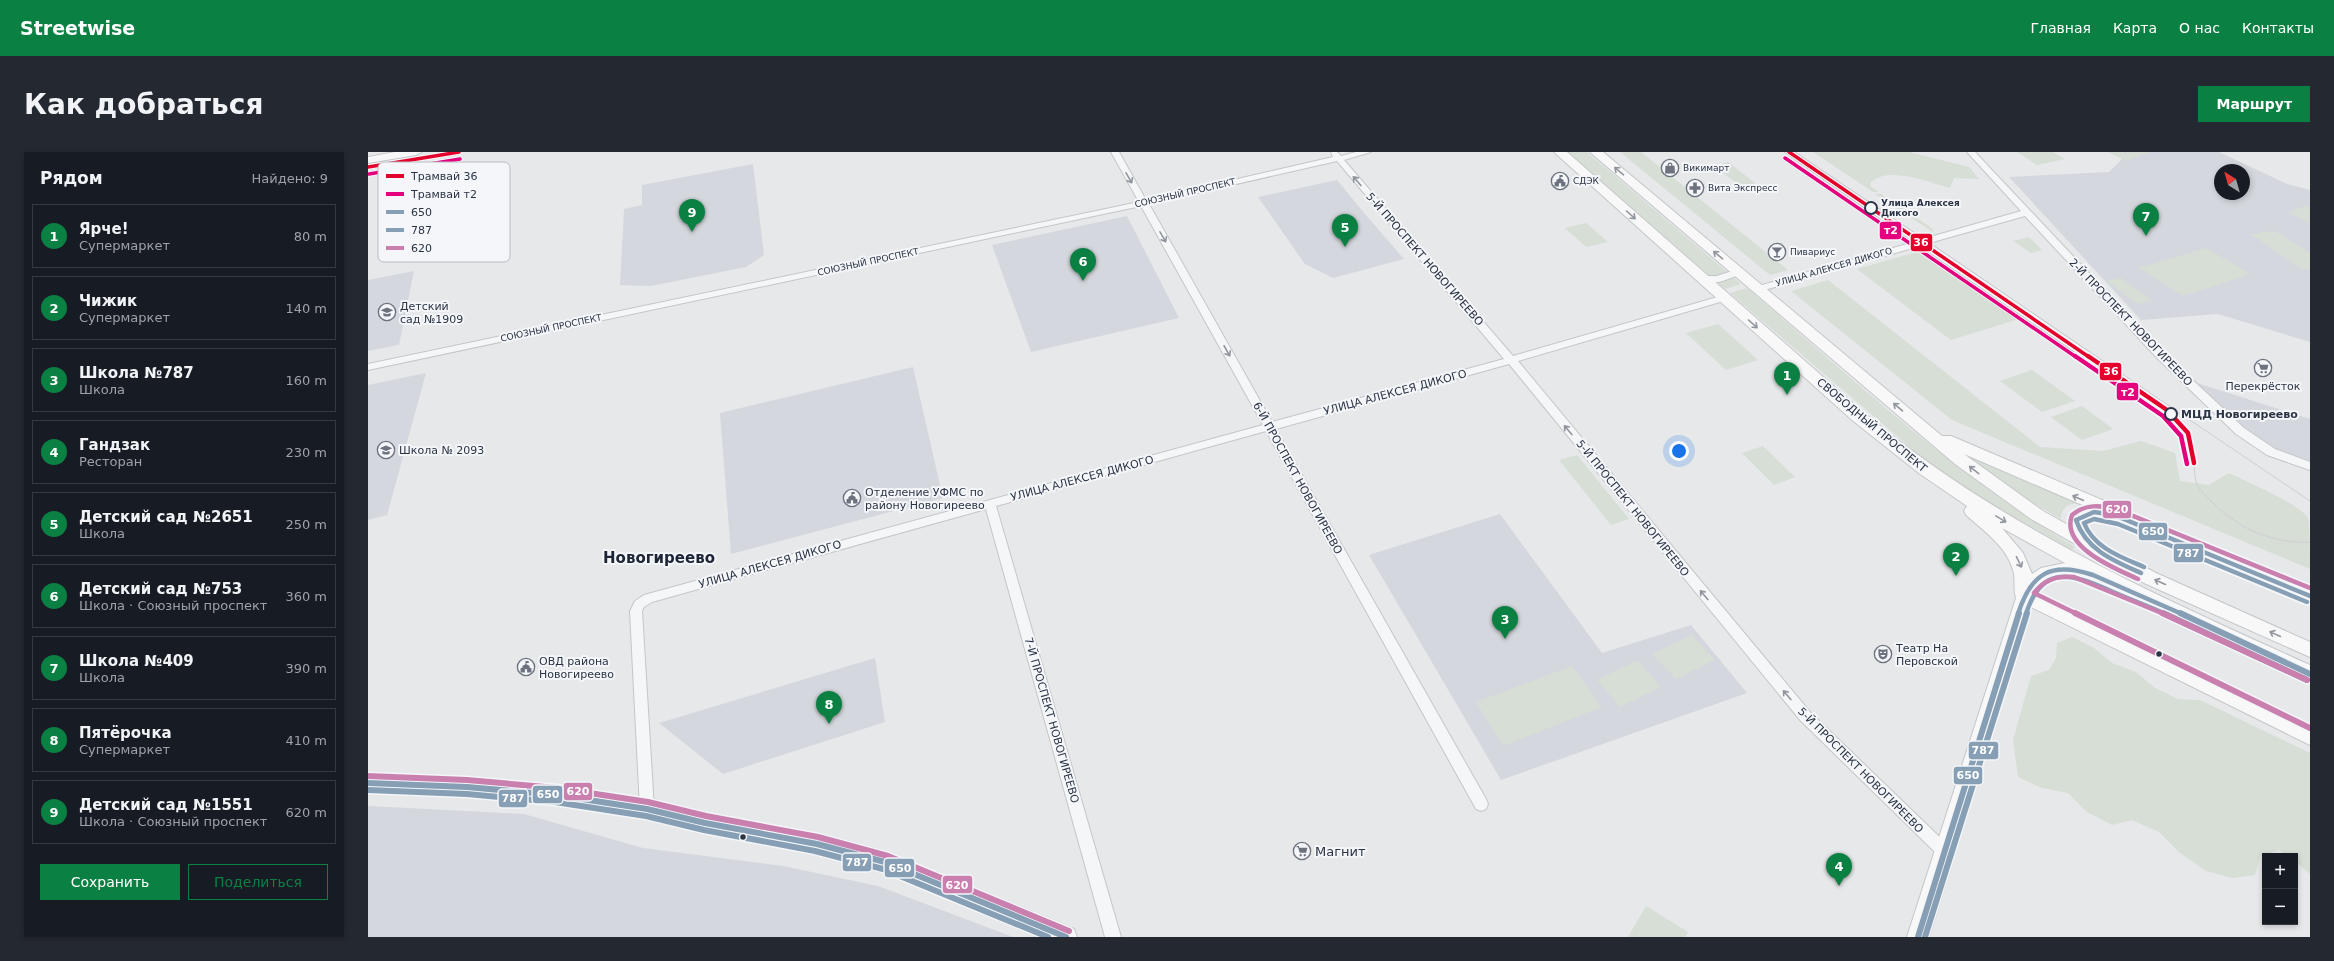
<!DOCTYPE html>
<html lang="ru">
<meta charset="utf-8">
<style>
:root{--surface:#171b24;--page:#242831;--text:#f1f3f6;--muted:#9ea1a6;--line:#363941;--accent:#0b8043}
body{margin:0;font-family:"DejaVu Sans",sans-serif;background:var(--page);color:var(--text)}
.controls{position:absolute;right:12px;bottom:12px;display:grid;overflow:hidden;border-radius:0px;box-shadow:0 2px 6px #0003}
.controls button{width:36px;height:36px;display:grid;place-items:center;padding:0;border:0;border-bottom:1px solid var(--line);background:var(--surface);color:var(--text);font:20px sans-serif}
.compass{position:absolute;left:1846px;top:12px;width:36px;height:36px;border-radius:50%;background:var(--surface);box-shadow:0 2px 6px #0003;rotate:323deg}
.you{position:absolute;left:1311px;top:299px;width:14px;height:14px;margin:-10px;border:3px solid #fff;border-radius:50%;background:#1a73e8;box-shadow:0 0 0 6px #1a73e833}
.badge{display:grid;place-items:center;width:26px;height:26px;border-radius:50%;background:var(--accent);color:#fff;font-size:13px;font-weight:700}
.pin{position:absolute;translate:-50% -33px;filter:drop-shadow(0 1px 2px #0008)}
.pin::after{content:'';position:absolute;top:21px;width:14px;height:12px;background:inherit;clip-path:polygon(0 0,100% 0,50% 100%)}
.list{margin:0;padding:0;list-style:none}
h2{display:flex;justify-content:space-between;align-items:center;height:52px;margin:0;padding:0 16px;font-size:17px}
h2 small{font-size:13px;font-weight:400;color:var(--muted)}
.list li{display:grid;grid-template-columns:26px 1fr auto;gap:12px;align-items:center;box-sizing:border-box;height:64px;margin:0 8px 8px;padding:0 8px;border:1px solid var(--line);border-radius:0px}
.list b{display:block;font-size:15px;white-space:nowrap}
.list p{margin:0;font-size:13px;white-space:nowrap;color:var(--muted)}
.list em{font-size:13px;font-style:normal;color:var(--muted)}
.actions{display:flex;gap:8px;padding:12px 16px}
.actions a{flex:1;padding:9px 0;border:1px solid var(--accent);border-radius:0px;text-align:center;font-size:14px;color:var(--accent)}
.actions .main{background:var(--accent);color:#fff}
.map{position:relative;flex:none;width:1942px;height:785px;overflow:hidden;border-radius:0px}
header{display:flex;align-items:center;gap:24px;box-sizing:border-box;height:56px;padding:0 20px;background:var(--accent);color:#fff}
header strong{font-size:19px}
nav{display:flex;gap:22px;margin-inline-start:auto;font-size:14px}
.intro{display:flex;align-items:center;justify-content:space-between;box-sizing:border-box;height:96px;padding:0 24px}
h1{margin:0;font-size:28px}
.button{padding:10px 18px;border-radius:0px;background:var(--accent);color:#fff;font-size:14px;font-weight:700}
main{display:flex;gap:24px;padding:0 24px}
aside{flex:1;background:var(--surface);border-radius:0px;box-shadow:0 2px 6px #0003}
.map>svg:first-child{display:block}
.built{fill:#d4d7dd;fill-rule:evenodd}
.green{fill:#d6ded6}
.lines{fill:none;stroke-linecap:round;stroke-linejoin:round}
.street-casing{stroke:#c4c6c8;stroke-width:2}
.secondary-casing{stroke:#c4c6c8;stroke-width:2}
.street{fill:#f5f6f7;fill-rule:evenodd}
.secondary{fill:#f8f8f8;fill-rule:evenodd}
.tram{stroke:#cecfd2;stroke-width:1}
.bus-1-far1-casing{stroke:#f4f6f9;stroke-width:8}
.bus-1-casing{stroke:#f4f6f9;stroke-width:9}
.bus-2-far1-casing{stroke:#f4f6f9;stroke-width:8}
.bus-2-casing{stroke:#f4f6f9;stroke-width:9}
.bus-3-far1-casing{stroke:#f4f6f9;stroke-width:8}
.bus-3-casing{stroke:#f4f6f9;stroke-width:9}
.bus-1-far1{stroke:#869fb5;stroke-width:4.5}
.bus-1{stroke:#869fb5;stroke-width:6}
.bus-2-far1{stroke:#869fb5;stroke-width:4.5}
.bus-2{stroke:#869fb5;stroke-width:6}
.bus-3-far1{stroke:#ca80af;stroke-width:4.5}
.bus-3{stroke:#ca80af;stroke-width:6}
.tram-1-far1-casing{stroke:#f4f6f9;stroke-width:5.5}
.tram-1-casing{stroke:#f4f6f9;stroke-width:8}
.tram-2-far1-casing{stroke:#f4f6f9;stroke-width:5.5}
.tram-2-casing{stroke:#f4f6f9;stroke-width:8}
.tram-1-far1{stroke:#e4002b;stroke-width:3.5}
.tram-1{stroke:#e4002b;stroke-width:4.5}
.tram-2-far1{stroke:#e5007d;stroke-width:3.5}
.tram-2{stroke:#e5007d;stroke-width:4.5}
.oneway{stroke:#92969e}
.oneway2{stroke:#90959e}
.stop-dot{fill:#f4f6f9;stroke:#2b3445;stroke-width:2}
.bus-dot{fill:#2b3445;stroke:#f4f6f9;stroke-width:1.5}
.labels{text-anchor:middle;stroke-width:4;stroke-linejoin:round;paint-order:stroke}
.far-poi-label{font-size:9px;fill:#2b3445;stroke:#f4f6f9;text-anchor:start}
.far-street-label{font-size:9px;fill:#2b3445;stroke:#f4f6f9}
.far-stop-label{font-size:9px;font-weight:bold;fill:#2b3445;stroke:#f4f6f9;text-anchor:start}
.street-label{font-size:11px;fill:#2b3445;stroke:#f4f6f9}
.poi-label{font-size:11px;fill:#2b3445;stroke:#f4f6f9;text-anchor:start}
.stop-label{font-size:11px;font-weight:bold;fill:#2b3445;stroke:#f4f6f9;text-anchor:start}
.near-poi-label{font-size:13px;fill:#2b3445;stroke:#f4f6f9;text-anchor:start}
.district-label{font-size:15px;font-weight:bold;fill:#1d2536;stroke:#f4f6f9}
.key{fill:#f4f6f9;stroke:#b8bcc3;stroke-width:1}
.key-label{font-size:11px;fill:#2b3445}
.line-badge{stroke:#f4f6f9;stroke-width:1.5}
.badge-label{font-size:11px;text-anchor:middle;font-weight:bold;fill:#fff}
</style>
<header>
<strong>Streetwise</strong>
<nav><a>Главная</a><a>Карта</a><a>О нас</a><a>Контакты</a></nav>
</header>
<div class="intro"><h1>Как добраться</h1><a class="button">Маршрут</a></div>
<main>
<aside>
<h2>Рядом<small>Найдено: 9</small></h2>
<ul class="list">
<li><span class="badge">1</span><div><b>Ярче!</b><p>Супермаркет</p></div><em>80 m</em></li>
<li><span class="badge">2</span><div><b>Чижик</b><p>Супермаркет</p></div><em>140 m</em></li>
<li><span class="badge">3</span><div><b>Школа №787</b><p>Школа</p></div><em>160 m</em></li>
<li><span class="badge">4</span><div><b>Гандзак</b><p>Ресторан</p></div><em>230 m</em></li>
<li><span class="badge">5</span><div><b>Детский сад №2651</b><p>Школа</p></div><em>250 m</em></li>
<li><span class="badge">6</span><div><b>Детский сад №753</b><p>Школа · Союзный проспект</p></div><em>360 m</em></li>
<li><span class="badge">7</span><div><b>Школа №409</b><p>Школа</p></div><em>390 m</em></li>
<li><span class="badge">8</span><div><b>Пятёрочка</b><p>Супермаркет</p></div><em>410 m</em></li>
<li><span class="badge">9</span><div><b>Детский сад №1551</b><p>Школа · Союзный проспект</p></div><em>620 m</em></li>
</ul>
<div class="actions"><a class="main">Сохранить</a><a>Поделиться</a></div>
</aside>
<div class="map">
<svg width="1942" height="785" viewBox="0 0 1942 785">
<rect width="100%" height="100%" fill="#e6e8ea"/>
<!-- built -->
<g class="built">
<path d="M1769 0H1851L1919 32 1942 38V190L1850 162 1773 168 1641 25 1741 20 1758 3ZM1852 18H1876V42H1852Z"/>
<polygon points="385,12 396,103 378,115 283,134 252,133 256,57 274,53 274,33"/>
<polygon points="969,28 997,62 1036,107 965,126 937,112 890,45"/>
<polygon points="759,64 811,166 663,200 624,93"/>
<polygon points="46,119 31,193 0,199 0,128"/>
<polygon points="545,215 575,346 363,402 352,261"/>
<polygon points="58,221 19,363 0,368 0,233"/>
<polygon points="1826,230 1942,267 1942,311 1910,301 1891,291"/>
<polygon points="1132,362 1234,501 1323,473 1379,541 1133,628 1001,403"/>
<polygon points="507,506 517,570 355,622 291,571"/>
<polygon points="0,654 156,662 275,696 415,714 510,734 645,785 0,785"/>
</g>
<!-- green -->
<g class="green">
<polygon points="1200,0 1219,0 1373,132 1357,137"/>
<polygon points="1252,0 1273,0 1420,118 1402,123"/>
<path d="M1445 0H1541L1601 15 1611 27 1586 26 1582 36C1558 30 1523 14 1503 30L1502 34 1511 40H1505Z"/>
<polygon points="1649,0 1685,0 1697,7 1669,13"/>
<polygon points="1740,0 1782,0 1758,9"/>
<polygon points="1360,10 1392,35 1378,38 1346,14"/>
<polygon points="1507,42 1513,42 1519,46 1565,77 1565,80"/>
<polygon points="1938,54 1942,56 1941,71 1920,60"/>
<polygon points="1218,71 1240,90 1218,95 1197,76"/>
<polygon points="1907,79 1942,101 1942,117 1935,118 1883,82"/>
<polygon points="1661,85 1674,98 1663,101 1645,89"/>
<polygon points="1838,96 1883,122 1815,144 1771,116"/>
<polygon points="1559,97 1657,165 1583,188 1489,117"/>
<polygon points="1753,126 1785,149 1769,152 1738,129"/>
<path d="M1460 128 1672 295 1735 299 1773 289 1807 301 1812 329 1841 333 1861 321C1877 329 1932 352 1940 366 1942 374 1942 406 1942 417L1584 268 1423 139Z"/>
<path d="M1379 136C1485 227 1587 324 1707 395L1704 398 1625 353 1559 310 1362 141Z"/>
<polygon points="1350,172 1390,208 1358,218 1318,181"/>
<polygon points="1664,218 1707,249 1674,260 1632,229"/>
<polygon points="1714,254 1745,277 1714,288 1683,265"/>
<polygon points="1395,294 1427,325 1406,333 1374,301"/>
<polygon points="1209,303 1261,367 1243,373 1191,308"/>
<path d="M1604 304 1711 351C1700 352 1693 355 1693 367 1661 349 1630 329 1602 305Z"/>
<polygon points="1324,483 1347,508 1308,527 1284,502"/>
<polygon points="1704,485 1726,496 1744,511 1768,520 1787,536 1810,547 1832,548 1942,601 1942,722 1927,709 1927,704 1920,704 1911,698 1892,705 1887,723 1865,726 1838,719 1812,701 1791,680 1764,668 1744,673 1719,660 1700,641 1674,636 1650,625 1645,588 1663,524 1681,518 1688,506 1689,491"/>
<polygon points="1270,508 1293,535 1252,555 1229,528"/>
<polygon points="1204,514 1234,555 1135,594 1108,550"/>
<polygon points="1278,754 1320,780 1317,785 1260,785"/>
</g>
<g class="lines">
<defs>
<g id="street">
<path d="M743 0H751L778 48 965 5 963 0H969L973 4 988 0H1003L976 8 1145 204 1353 144H1359V148L1150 209 1442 560 1582 695 1585 700 1582 705 1577 707 1572 705 1432 568 1141 212 908 277 1118 647 1120 652 1118 657 1113 659 1108 657 898 279 628 354 753 785H737L618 357 284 450 276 455 274 459 286 657 284 662 279 664 274 662 272 657 262 459 267 449 276 443 895 273 773 54 0 218V212L771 50ZM969 9 1136 207 904 270 781 52Z"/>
<polygon points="1417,0 1426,0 1555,87 1653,59 1599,0 1607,0 1798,203 1876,276 1907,297 1942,310 1942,318 1899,303 1868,282 1790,207 1657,64 1561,91 1803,256 1804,258 1803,260 1795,260 1552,94 1393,139 1387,139 1387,135 1546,90"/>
<path d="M1370 117 1373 118V122C1363 126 1340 137 1330 127L1335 124H1349Z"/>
</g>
<g id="secondary">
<polygon points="27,0 54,0 48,3 0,11 0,5"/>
<path d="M1186 0H1199L1495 260C1630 373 1783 441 1942 513V530L1725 426 1718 430C1700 424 1677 420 1667 441L1942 575V593L1663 455 1561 785H1539L1648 446C1645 437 1648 427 1645 418 1639 395 1615 378 1598 363L1596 359 1599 354 1552 322 1484 268ZM1634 376 1697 411 1673 416 1664 422 1655 401Z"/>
<path d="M1222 0H1235L1574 284H1583L1942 436V451L1743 366H1722L1716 370 1719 379 1739 395 1788 421 1942 490V505L1776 431 1663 367 1587 312ZM1596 302 1719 355 1702 364 1700 373 1675 359Z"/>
<polygon points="0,622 99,626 188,634 279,648 337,661 449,682 517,700 706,777 709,785 671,785 516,720 449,702 337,681 279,666 188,652 99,644 0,640"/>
</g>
</defs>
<!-- street casing -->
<use href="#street" class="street-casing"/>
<!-- secondary casing -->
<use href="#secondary" class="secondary-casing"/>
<!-- street -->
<use href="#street" class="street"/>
<!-- secondary -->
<use href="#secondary" class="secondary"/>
<!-- tram -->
<g class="tram">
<polyline points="1807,258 1942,349"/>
<path d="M1826 311C1827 317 1826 324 1828 329 1830 337 1837 344 1843 349 1869 376 1904 392 1942 390"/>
</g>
<defs>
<g id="bus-1-far1">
<path d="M1773 421C1746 409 1718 398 1708 368L1726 360 1746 363 1942 444"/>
<path d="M1650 462C1663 421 1683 409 1725 423L1814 462"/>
</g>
<g id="bus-1">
<polyline points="1812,461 1942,522"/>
<polyline points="0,631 99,635 188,643 279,657 337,671 449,692 517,710 698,785"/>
<polyline points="1550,785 1651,461"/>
</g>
<g id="bus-2-far1">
<path d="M1776 415C1753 405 1726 396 1716 371L1726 367 1750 372 1939 450"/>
<path d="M1658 462C1674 411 1704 422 1743 439 1761 447 1780 454 1798 462"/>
</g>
<g id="bus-2">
<polyline points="1795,461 1939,528"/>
<polyline points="0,638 99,642 187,650 278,664 336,678 447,699 515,717 680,785"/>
<polyline points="1557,785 1659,461"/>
</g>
<g id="bus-3-far1">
<path d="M1770 427C1748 417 1692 395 1704 363 1717 352 1732 353 1748 357L1942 436"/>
<path d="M1709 462 1666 441C1677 427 1689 424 1706 425L1796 462"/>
</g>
<g id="bus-3">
<polyline points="1707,461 1942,576"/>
<polyline points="1794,461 1939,528"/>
<polyline points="0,624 99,628 189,636 280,650 338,664 450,685 520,704 701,779"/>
</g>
</defs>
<!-- bus-1-far1 casing -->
<use href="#bus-1-far1" class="bus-1-far1-casing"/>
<!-- bus-1 casing -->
<use href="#bus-1" class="bus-1-casing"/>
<!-- bus-2-far1 casing -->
<use href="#bus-2-far1" class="bus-2-far1-casing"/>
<!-- bus-2 casing -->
<use href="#bus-2" class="bus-2-casing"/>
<!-- bus-3-far1 casing -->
<use href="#bus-3-far1" class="bus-3-far1-casing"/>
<!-- bus-3 casing -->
<use href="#bus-3" class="bus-3-casing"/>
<!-- bus-1-far1 -->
<use href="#bus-1-far1" class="bus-1-far1"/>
<!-- bus-1 -->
<use href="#bus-1" class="bus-1"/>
<!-- bus-2-far1 -->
<use href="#bus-2-far1" class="bus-2-far1"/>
<!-- bus-2 -->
<use href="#bus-2" class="bus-2"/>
<!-- bus-3-far1 -->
<use href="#bus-3-far1" class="bus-3-far1"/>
<!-- bus-3 -->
<use href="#bus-3" class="bus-3"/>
<defs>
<g id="tram-1-far1">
<polyline points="1421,0 1721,205"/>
<polyline points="0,15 91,0"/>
</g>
<polyline id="tram-1" points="1720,204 1799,258 1820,281 1826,311"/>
<g id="tram-2-far1">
<polyline points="1417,6 1708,205"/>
<polyline points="1,22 92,7"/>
</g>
<polyline id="tram-2" points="1707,204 1795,264 1813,284 1819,312"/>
</defs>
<!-- tram-1-far1 casing -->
<use href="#tram-1-far1" class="tram-1-far1-casing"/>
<!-- tram-1 casing -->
<use href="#tram-1" class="tram-1-casing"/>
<!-- tram-2-far1 casing -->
<use href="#tram-2-far1" class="tram-2-far1-casing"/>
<!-- tram-2 casing -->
<use href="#tram-2" class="tram-2-casing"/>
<!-- tram-1-far1 -->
<use href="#tram-1-far1" class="tram-1-far1"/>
<!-- tram-1 -->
<use href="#tram-1" class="tram-1"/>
<!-- tram-2-far1 -->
<use href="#tram-2-far1" class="tram-2-far1"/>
<!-- tram-2 -->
<use href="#tram-2" class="tram-2"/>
</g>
<!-- one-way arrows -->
<defs><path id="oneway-shaft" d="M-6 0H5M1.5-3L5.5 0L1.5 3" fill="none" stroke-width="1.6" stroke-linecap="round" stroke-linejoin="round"/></defs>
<g class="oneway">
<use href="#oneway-shaft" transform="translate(1251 19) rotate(-140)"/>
<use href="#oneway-shaft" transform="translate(1263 63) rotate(42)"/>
<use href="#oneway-shaft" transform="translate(1350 103) rotate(-140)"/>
<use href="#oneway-shaft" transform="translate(1385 172) rotate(42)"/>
<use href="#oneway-shaft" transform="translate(1530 255) rotate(-140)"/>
<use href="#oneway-shaft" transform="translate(1606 318) rotate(-142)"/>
<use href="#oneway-shaft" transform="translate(1710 346) rotate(-156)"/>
<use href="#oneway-shaft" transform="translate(1633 367) rotate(31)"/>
<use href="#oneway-shaft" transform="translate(1651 410) rotate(64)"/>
<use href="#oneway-shaft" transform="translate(1792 430) rotate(-156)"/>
<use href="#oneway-shaft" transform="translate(1907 482) rotate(-155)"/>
</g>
<g class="oneway2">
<use href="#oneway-shaft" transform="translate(761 26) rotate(60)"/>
<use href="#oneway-shaft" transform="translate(989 29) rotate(-131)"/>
<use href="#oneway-shaft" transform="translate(795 85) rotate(60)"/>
<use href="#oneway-shaft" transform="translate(859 199) rotate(61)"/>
<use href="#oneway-shaft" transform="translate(1200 278) rotate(-130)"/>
<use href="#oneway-shaft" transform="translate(1336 443) rotate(-130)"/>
<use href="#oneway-shaft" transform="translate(1419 543) rotate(-130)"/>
</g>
<!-- icons -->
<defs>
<symbol id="shop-ring" viewBox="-11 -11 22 22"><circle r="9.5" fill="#f4f6f9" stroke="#6c737f" stroke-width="1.5"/><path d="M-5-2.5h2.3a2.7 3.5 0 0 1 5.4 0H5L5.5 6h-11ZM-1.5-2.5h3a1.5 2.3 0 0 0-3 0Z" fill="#6c737f"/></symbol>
<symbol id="civic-ring" viewBox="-11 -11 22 22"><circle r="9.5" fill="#f4f6f9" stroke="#6c737f" stroke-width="1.5"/><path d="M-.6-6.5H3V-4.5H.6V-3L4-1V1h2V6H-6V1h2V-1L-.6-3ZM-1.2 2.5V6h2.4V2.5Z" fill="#6c737f"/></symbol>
<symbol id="pharmacy-ring" viewBox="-11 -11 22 22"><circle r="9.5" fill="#f4f6f9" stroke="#6c737f" stroke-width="1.5"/><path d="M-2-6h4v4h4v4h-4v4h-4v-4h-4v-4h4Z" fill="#6c737f"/></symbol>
<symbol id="bar-ring" viewBox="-11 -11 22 22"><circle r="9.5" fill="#f4f6f9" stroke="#6c737f" stroke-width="1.5"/><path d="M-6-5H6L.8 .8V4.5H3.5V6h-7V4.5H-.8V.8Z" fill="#6c737f"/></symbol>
<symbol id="school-ring" viewBox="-11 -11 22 22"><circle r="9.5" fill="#f4f6f9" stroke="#6c737f" stroke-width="1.5"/><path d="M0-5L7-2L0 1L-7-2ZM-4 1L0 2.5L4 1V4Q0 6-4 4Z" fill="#6c737f"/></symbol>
<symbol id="supermarket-ring" viewBox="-11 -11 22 22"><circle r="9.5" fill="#f4f6f9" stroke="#6c737f" stroke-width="1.5"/><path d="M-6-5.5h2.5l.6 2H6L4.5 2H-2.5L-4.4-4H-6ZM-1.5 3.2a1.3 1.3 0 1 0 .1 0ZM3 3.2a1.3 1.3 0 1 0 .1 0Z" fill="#6c737f"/></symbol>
<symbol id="theatre-ring" viewBox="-11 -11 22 22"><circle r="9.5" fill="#f4f6f9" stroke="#6c737f" stroke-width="1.5"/><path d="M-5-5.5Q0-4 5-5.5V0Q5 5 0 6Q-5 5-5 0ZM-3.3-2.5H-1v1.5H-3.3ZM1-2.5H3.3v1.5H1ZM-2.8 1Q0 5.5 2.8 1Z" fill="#6c737f"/></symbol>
</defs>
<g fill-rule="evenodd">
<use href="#shop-ring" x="1292" y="6" width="20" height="20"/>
<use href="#civic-ring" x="1182" y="19" width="20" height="20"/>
<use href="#pharmacy-ring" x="1317" y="26" width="20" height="20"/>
<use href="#bar-ring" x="1399" y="90" width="20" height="20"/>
<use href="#school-ring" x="9" y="150" width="20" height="20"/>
<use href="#supermarket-ring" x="1885" y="206" width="20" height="20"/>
<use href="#school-ring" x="8" y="288" width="20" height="20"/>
<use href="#civic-ring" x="474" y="336" width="20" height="20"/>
<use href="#theatre-ring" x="1505" y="492" width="20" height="20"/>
<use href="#civic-ring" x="148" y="505" width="20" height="20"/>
<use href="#supermarket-ring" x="924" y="689" width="20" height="20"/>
</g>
<!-- markers -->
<g class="stop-dot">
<circle cx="1503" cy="56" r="6"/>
<circle cx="1803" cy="262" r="6"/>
</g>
<g class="bus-dot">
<circle cx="1791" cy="502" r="3.5"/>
<circle cx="375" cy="685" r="3.5"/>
</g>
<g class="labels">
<!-- far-poi labels -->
<g class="far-poi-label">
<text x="1315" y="19">Викимарт</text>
<text x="1205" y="32">СДЭК</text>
<text x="1340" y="39">Вита Экспресс</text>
<text x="1422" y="103">Пивариус</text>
</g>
<!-- far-street labels -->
<g class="far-street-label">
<text transform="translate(817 41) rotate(-13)" y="3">СОЮЗНЫЙ ПРОСПЕКТ</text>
<text transform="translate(500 110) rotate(-12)" y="3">СОЮЗНЫЙ ПРОСПЕКТ</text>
<text transform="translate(1466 115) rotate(-16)" y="3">УЛИЦА АЛЕКСЕЯ ДИКОГО</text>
<text transform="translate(183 176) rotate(-12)" y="3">СОЮЗНЫЙ ПРОСПЕКТ</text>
</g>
<!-- far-stop labels -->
<g class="far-stop-label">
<text x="1513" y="54">Улица Алексея<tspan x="1513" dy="10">Дикого</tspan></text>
</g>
<!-- street labels -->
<g class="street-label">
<text transform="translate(1057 107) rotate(49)" y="4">5-Й ПРОСПЕКТ НОВОГИРЕЕВО</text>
<text transform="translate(1763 170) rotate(46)" y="4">2-Й ПРОСПЕКТ НОВОГИРЕЕВО</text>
<text transform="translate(1027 240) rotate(-15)" y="4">УЛИЦА АЛЕКСЕЯ ДИКОГО</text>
<text transform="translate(1504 273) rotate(40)" y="4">СВОБОДНЫЙ ПРОСПЕКТ</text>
<text transform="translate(714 326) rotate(-15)" y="4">УЛИЦА АЛЕКСЕЯ ДИКОГО</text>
<text transform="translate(930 326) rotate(61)" y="4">6-Й ПРОСПЕКТ НОВОГИРЕЕВО</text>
<text transform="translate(1265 356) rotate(51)" y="4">5-Й ПРОСПЕКТ НОВОГИРЕЕВО</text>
<text transform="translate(402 412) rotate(-16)" y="4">УЛИЦА АЛЕКСЕЯ ДИКОГО</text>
<text transform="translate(684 568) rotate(74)" y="4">7-Й ПРОСПЕКТ НОВОГИРЕЕВО</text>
<text transform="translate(1493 618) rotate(45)" y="4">5-Й ПРОСПЕКТ НОВОГИРЕЕВО</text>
</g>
<!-- poi labels -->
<g class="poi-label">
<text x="32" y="158">Детский<tspan x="32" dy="13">сад №1909</tspan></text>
<text x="1895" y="238" text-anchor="middle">Перекрёсток</text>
<text x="31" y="302">Школа № 2093</text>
<text x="497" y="344">Отделение УФМС по<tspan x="497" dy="13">району Новогиреево</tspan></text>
<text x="1528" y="500">Театр На<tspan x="1528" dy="13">Перовской</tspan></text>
<text x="171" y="513">ОВД района<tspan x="171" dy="13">Новогиреево</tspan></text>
</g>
<!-- stop labels -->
<g class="stop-label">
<text x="1813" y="266">МЦД Новогиреево</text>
</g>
<!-- near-poi labels -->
<g class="near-poi-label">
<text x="947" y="704">Магнит</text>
</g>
<!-- district labels -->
<g class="district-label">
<text x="291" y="411">Новогиреево</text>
</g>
</g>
<!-- legend -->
<rect x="10" y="10" width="132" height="100" rx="6" class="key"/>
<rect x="18" y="22" width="18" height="4" fill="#e4002b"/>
<rect x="18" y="40" width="18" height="4" fill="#e5007d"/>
<rect x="18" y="58" width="18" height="4" fill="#869fb5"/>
<rect x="18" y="76" width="18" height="4" fill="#869fb5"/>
<rect x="18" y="94" width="18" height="4" fill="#ca80af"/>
<g class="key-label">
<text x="43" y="28">Трамвай 36</text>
<text x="43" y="46">Трамвай т2</text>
<text x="43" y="64">650</text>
<text x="43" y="82">787</text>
<text x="43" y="100">620</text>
</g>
<g class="line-badge">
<rect x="1511" y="69" width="23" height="19" rx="4" fill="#e5007d"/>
<rect x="1542" y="81" width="23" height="19" rx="4" fill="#e4002b"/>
<rect x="1731" y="210" width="23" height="19" rx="4" fill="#e4002b"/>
<rect x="1748" y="230" width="23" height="19" rx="4" fill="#e5007d"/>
<rect x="1734" y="348" width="30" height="19" rx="4" fill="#ca80af"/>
<rect x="1770" y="370" width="30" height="19" rx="4" fill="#869fb5"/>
<rect x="1805" y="391" width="31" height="20" rx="4" fill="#869fb5"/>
<rect x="1600" y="589" width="31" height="19" rx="4" fill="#869fb5"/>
<rect x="1585" y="614" width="30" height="19" rx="4" fill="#869fb5"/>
<rect x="195" y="630" width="30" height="19" rx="4" fill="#ca80af"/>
<rect x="164" y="633" width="31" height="19" rx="4" fill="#869fb5"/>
<rect x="130" y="637" width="30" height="19" rx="4" fill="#869fb5"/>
<rect x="474" y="701" width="30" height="19" rx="4" fill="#869fb5"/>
<rect x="516" y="706" width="31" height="20" rx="4" fill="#869fb5"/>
<rect x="574" y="723" width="31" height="19" rx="4" fill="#ca80af"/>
</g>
<g class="badge-label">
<text x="1523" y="82">т2</text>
<text x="1553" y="94">36</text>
<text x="1743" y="223">36</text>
<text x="1760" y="244">т2</text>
<text x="1749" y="361">620</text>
<text x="1785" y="383">650</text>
<text x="1820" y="405">787</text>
<text x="1615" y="602">787</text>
<text x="1600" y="627">650</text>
<text x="210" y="643">620</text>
<text x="180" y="646">650</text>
<text x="145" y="650">787</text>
<text x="489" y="714">787</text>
<text x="532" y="720">650</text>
<text x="589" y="737">620</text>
</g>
</svg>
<div class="controls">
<button>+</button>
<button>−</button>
</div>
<svg class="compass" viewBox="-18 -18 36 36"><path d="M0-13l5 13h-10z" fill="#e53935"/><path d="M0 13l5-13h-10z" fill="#9ea1a6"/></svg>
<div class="you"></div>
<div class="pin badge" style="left:1419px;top:243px">1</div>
<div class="pin badge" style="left:1588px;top:424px">2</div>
<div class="pin badge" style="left:1137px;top:487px">3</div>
<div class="pin badge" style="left:1471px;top:734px">4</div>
<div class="pin badge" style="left:977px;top:95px">5</div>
<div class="pin badge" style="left:715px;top:129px">6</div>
<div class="pin badge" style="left:1778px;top:84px">7</div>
<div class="pin badge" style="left:461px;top:572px">8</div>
<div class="pin badge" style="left:324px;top:80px">9</div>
</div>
</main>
